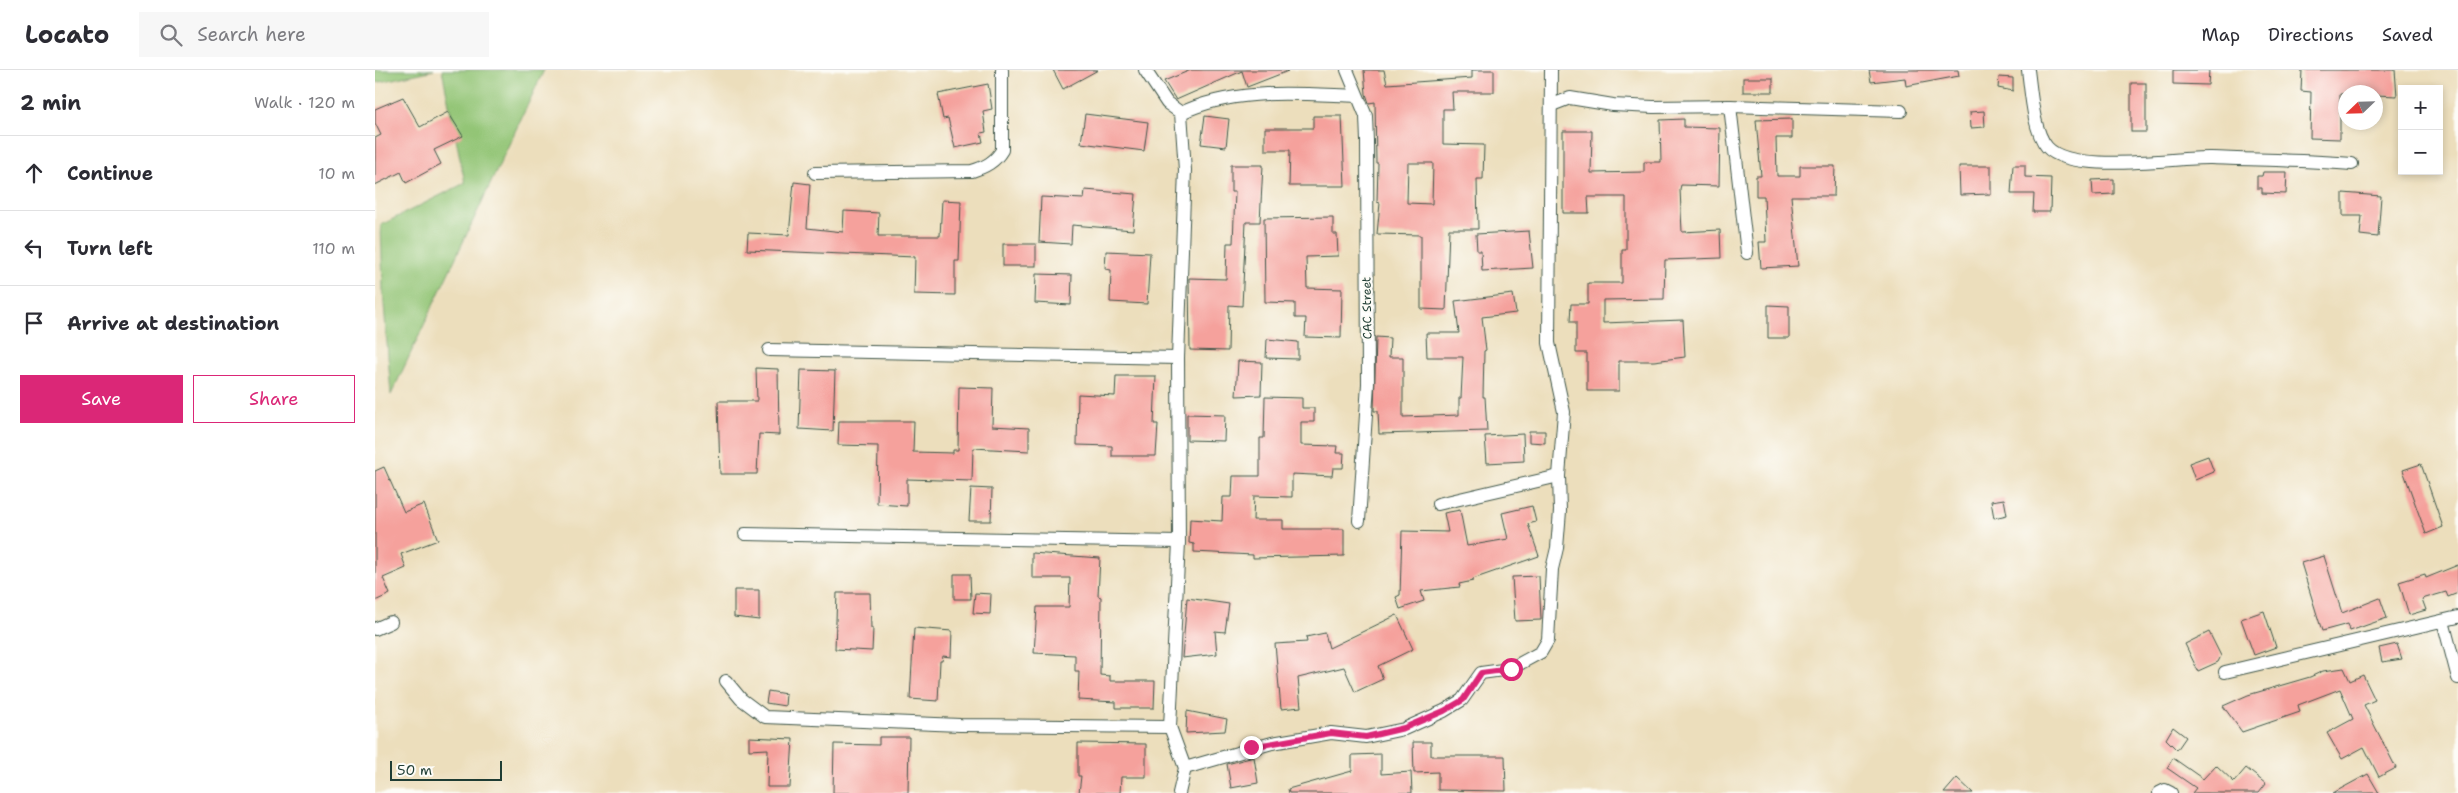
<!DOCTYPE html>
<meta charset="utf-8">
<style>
:root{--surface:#fff;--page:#f7f7f7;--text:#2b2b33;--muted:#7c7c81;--line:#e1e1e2;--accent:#db2777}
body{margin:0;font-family:"Shantell Sans",sans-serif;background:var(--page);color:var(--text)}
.controls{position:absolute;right:15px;top:15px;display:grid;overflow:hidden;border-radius:0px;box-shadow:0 2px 8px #0003}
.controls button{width:45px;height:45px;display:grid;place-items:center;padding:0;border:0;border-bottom:1px solid var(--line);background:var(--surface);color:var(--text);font:25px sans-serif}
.compass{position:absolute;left:1963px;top:15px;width:45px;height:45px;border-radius:50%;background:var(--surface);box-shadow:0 2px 8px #0003;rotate:247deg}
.scale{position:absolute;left:15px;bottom:12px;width:112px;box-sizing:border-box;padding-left:5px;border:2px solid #1f3d34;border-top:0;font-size:14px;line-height:18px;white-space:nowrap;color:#1f3d34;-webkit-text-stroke:4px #fdfcf7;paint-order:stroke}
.stop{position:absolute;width:15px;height:15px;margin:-11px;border:4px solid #db2777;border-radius:50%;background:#fff}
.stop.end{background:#db2777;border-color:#fff;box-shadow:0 1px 5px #0008}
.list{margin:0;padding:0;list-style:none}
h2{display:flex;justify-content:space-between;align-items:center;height:65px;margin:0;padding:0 20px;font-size:21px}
h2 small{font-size:16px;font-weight:400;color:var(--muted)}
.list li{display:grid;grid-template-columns:32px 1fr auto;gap:15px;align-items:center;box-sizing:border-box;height:75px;padding:0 20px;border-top:1px solid var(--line)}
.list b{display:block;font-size:19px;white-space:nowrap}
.list em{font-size:16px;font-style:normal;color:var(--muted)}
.actions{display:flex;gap:10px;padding:15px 20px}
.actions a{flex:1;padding:11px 0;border:1px solid var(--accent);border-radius:0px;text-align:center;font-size:18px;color:var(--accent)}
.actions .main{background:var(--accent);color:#fff}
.icon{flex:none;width:28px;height:28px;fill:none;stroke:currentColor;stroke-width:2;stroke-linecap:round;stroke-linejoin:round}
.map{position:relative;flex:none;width:2083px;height:723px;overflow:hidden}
header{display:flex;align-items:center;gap:30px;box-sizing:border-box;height:70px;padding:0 25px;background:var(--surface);border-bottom:1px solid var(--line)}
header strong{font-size:24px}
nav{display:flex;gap:28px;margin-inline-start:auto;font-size:18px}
.search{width:350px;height:45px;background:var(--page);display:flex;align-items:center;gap:12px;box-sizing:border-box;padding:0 18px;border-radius:0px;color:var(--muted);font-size:19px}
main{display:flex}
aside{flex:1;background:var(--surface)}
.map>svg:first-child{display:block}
.green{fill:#93c576;stroke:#598155}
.building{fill:#f5a19c;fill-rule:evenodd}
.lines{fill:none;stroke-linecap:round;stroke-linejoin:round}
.street-casing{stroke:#3e5548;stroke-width:14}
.street{stroke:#fff;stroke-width:12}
.route{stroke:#db2777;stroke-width:6}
.labels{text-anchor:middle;stroke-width:4;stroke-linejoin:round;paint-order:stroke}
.street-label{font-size:12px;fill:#1f3d34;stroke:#fdfcf7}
</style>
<header>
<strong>Locato</strong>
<div class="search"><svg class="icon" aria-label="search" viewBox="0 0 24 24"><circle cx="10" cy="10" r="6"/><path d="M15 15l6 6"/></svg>Search here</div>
<nav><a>Map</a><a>Directions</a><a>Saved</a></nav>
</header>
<main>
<aside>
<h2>2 min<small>Walk · 120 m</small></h2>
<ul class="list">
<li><svg class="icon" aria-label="ahead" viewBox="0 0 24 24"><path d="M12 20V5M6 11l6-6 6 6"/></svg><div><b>Continue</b></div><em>10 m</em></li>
<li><svg class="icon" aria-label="left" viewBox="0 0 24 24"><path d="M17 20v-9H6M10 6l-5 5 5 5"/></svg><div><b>Turn left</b></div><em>110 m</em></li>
<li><svg class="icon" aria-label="arrive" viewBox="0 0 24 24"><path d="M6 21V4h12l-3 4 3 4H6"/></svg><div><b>Arrive at destination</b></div></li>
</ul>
<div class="actions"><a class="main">Save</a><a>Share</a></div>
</aside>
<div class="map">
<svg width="2083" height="723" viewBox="0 0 2083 723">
<rect width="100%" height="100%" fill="#fdfcf7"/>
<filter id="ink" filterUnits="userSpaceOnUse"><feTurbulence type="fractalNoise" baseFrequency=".02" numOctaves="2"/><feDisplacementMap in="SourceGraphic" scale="10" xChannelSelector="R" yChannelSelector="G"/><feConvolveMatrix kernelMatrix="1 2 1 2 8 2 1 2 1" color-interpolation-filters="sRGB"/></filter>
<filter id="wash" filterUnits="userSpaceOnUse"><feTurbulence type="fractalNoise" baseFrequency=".0096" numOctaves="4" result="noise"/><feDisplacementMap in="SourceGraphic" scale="20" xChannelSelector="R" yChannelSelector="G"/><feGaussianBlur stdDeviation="1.12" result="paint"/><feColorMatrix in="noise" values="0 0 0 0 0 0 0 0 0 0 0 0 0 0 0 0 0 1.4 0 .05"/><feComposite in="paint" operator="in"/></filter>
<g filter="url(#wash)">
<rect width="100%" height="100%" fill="#ecdebc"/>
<!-- green -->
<g class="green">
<polygon points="0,0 59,0 0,13"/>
<polygon points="67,0 169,0 16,325 8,221 6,155 90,113"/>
</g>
<g id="blocks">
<!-- building -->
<g class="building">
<polygon points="678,0 723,0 688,19"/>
<polygon points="816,0 912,0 913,1 872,17 867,1 801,30 789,11"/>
<path d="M989 0H1009L1012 14 1097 8V0H1119V22H1077L1078 39H1068V74L1109 75 1108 109H1102L1103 159H1074L1071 240 1046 239V165L1002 164 1005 133 1002 132 1003 93H1001L1000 32 994 33 991 24ZM1033 93H1058L1057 134 1032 133Z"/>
<polygon points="1494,0 1583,0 1584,6 1531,16 1530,8 1496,12"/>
<polygon points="1798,0 1834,0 1833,15 1798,14"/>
<polygon points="1927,0 2020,0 2022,26 2000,25 2000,22 1965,24 1965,69 1935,68 1936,22 1926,21"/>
<polygon points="1624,7 1638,8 1638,21 1623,18"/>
<rect x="1368" y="8" width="30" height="14"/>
<rect x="1756" y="13" width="15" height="49"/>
<polygon points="613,14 617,39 608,41 611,62 606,63 608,72 580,78 573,48 568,49 563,24"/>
<polygon points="28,27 45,57 73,42 88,66 59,80 66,94 31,113 26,102 0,115 0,68 6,65 0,53 0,39"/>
<polygon points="1609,41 1610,57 1596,58 1595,42"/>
<polygon points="710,44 773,52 769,81 706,73"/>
<polygon points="830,46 854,49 851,77 826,74"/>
<polygon points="938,46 967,46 970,116 914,116 915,80 890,80 890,58 938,58"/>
<polygon points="1309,49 1309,57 1345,58 1344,116 1306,115 1305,119 1307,162 1345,160 1346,188 1290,190 1289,229 1228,230 1228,253 1308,250 1310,287 1279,291 1244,291 1244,321 1212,321 1212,283 1201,283 1201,252 1195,252 1196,234 1213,234 1213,213 1247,213 1247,180 1251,180 1251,127 1213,127 1214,143 1188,143 1188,61 1217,61 1216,103 1269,102 1269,92 1286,92 1285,50"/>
<polygon points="1417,49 1417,68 1401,68 1402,106 1425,106 1425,96 1460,96 1459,126 1416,126 1423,196 1386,198 1384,172 1391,172 1389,126 1381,126 1381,106 1386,106 1381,50"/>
<polygon points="856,95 888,95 885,152 871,152 867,236 854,235 853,281 815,280 814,208 851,209 852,173 858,173 860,122 856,122"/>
<polygon points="1638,95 1650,95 1650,107 1676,108 1675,142 1658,142 1659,124 1636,124"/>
<polygon points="1584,96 1616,96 1616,124 1585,125"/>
<polygon points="1888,102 1912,102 1911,124 1887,123 1887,118 1882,118 1882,106 1887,106"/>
<polygon points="1739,109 1739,124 1718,125 1717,110"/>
<polygon points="419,112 435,114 432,158 468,162 469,141 504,143 503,166 565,166 567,130 586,131 584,191 580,191 580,225 539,224 540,187 372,180 373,163 414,165"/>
<polygon points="710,120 761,124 758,160 697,155 696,174 664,172 666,127 709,129"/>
<polygon points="1968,123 2006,126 2003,167 1985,165 1987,146 1968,146"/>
<polygon points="958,147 958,164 962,164 963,186 931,187 932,218 967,219 966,268 930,267 931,248 920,248 920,233 890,232 889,148"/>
<polygon points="1154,161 1158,198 1107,201 1106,181 1102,181 1101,164"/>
<rect x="628" y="174" width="33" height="22"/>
<polygon points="731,181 775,183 772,234 735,232 736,200 730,199"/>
<polygon points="661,204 697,205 696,235 660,233"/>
<polygon points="1138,224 1141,243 1107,247 1111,280 1109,281 1108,327 1110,327 1112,361 1004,364 1003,341 999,341 1001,267 1015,268 1014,287 1028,287 1028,347 1084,345 1084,328 1086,328 1088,287 1052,287 1051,263 1084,263 1080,231"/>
<polygon points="1393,235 1414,236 1414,268 1393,268"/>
<polygon points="892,269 923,272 923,289 891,288"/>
<polygon points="863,291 887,292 886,325 861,326"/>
<polygon points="381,298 403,299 404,365 384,364 382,404 345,404 343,331 382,331"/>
<polygon points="426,300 460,301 458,361 424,359"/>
<polygon points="741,306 781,306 779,354 783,354 781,386 737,386 737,376 702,375 703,324 740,326"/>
<polygon points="584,317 618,318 617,356 654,358 654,381 598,378 597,411 532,409 532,436 502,434 503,376 463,375 464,351 539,351 538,382 578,383 578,380 583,380"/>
<polygon points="890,327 927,328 927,338 939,338 939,352 926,352 926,375 962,376 961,383 969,383 968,398 958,398 957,406 917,404 917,427 879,426 878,450 908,450 908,459 969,459 969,486 878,488 878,485 819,482 819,474 814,473 815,449 847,451 848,427 857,427 858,406 885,406 885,368 889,368"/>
<polygon points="812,344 850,345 849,371 812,370"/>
<polygon points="1154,361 1170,361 1170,373 1154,372"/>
<polygon points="1148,364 1149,391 1112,393 1110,366"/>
<polygon points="1833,386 1839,402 1820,410 1814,393"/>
<polygon points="2046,394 2068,457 2051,464 2028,400"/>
<polygon points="9,397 29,442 49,434 63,470 26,484 31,498 8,508 15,524 0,531 0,401"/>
<polygon points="596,418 617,419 616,451 594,451"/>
<polygon points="1629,429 1632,445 1619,448 1616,431"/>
<polygon points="1157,436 1161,452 1153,454 1164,486 1098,509 1098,511 1084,514 1085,517 1046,521 1049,531 1025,539 1021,527 1025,525 1027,461 1073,462 1069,443 1085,440 1092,476 1133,469 1127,443"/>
<polygon points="657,483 725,488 723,526 726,527 725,605 735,606 735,611 780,611 779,638 741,638 741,632 703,630 704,601 700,601 700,585 659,583 662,537 694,537 695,508 657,508"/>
<polygon points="1949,486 1967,543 2005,528 2012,548 1975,561 1973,554 1947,561 1926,493"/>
<polygon points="2083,495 2083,523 2073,527 2071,522 2047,529 2051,540 2034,545 2024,512 2050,504 2051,508"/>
<polygon points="579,504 595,504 596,529 579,529"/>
<polygon points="1164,506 1166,550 1140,551 1137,507"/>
<polygon points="359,520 384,520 384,550 359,547"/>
<polygon points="462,523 495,523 496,558 498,558 497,581 460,579"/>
<polygon points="600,523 616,524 615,544 598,543"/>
<polygon points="812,528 854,534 850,562 840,561 842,584 807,588"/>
<polygon points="1889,541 1901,577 1879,585 1866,549"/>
<polygon points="1022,545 1038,579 1003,596 1008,609 980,622 969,597 923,608 926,637 906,639 900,574 932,572 931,567 950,563 954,578"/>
<polygon points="539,558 577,561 576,587 568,586 567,591 565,591 563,631 535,629"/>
<polygon points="1834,562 1846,586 1843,592 1823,601 1810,574"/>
<polygon points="2022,574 2027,589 2007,592 2004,578"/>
<polygon points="1969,598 1975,611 1988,605 2000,630 1989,635 2021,698 2004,707 1989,677 1967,689 1952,663 1978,649 1965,619 1923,635 1925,642 1867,662 1848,636 1873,625 1935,607 1948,601"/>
<polygon points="393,621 411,624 410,636 391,633"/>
<polygon points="812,641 852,649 850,661 811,663"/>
<polygon points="1798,657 1811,667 1802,680 1791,669"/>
<polygon points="374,667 418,669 415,717 392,717 393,679 374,680"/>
<polygon points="504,667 534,667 533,723 458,723 459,674 504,675"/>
<polygon points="1038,672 1056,672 1056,686 1130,686 1131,721 1063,720 1063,702 1039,703"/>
<polygon points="703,673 771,674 771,707 746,707 745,723 704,723 706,706 703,706"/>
<polygon points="1006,684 1006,704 1036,702 1037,723 914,723 913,719 977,701 977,685"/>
<polygon points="879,687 883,713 856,718 852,694"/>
<polygon points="1798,688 1828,709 1841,695 1859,712 1871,698 1891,714 1884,723 1817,723 1821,718 1792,698"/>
<polygon points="1993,704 2004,723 1958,723"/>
<polygon points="1582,708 1598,723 1569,723"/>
</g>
</g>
</g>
<g filter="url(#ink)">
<use href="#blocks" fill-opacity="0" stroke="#3e5548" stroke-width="1"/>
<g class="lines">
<defs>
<g id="street">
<polyline points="770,0 792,33 806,43 810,100 803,288 804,472 795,657 810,698 804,723"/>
<polyline points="972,0 991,46 992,71 993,314 984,451"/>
<path d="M1653 0C1656 21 1658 61 1672 77 1697 105 1800 87 1836 88 1883 90 1930 90 1977 94"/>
<polyline points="1177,35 1195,28 1238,35 1278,37 1355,36 1526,41"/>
<polyline points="1355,36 1372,183"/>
<path d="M806 43C860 17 924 24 982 26"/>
<path d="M440 103 597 101C610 97 620 92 627 80V0"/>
<polyline points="394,280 803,288"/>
<polyline points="1063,434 1184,406"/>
<polyline points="370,464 804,472"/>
<polyline points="2068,551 2083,608"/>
<polyline points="0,559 16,552"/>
<polyline points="1850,602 2083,547"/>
<polyline points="351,611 366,629 390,647 585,655 795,657"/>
<polyline points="810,698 897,673 956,663 991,667 1029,659 1069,641 1087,630 1106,603 1135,599 1166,582 1173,570 1177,499 1182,478 1185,441 1184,406 1189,342 1174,273 1176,0"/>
<polyline points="1784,723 1790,720 1796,723"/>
</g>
</defs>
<!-- street casing -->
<use href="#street" class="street-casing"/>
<!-- street -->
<use href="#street" class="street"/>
</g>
</g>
<g class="lines" filter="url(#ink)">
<!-- route -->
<polyline class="route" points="876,677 956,663 991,667 1029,658 1069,641 1088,630 1106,603 1136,599"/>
</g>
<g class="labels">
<!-- street labels -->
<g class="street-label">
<text transform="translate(992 238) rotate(-91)" y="4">CAC Street</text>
</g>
</g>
</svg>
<div class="controls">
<button>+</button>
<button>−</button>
</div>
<svg class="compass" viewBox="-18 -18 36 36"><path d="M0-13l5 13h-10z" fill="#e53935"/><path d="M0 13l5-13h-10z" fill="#7c7c81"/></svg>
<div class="scale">50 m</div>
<div class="stop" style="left:1136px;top:599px"></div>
<div class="stop end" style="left:876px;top:677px"></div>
</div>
</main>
